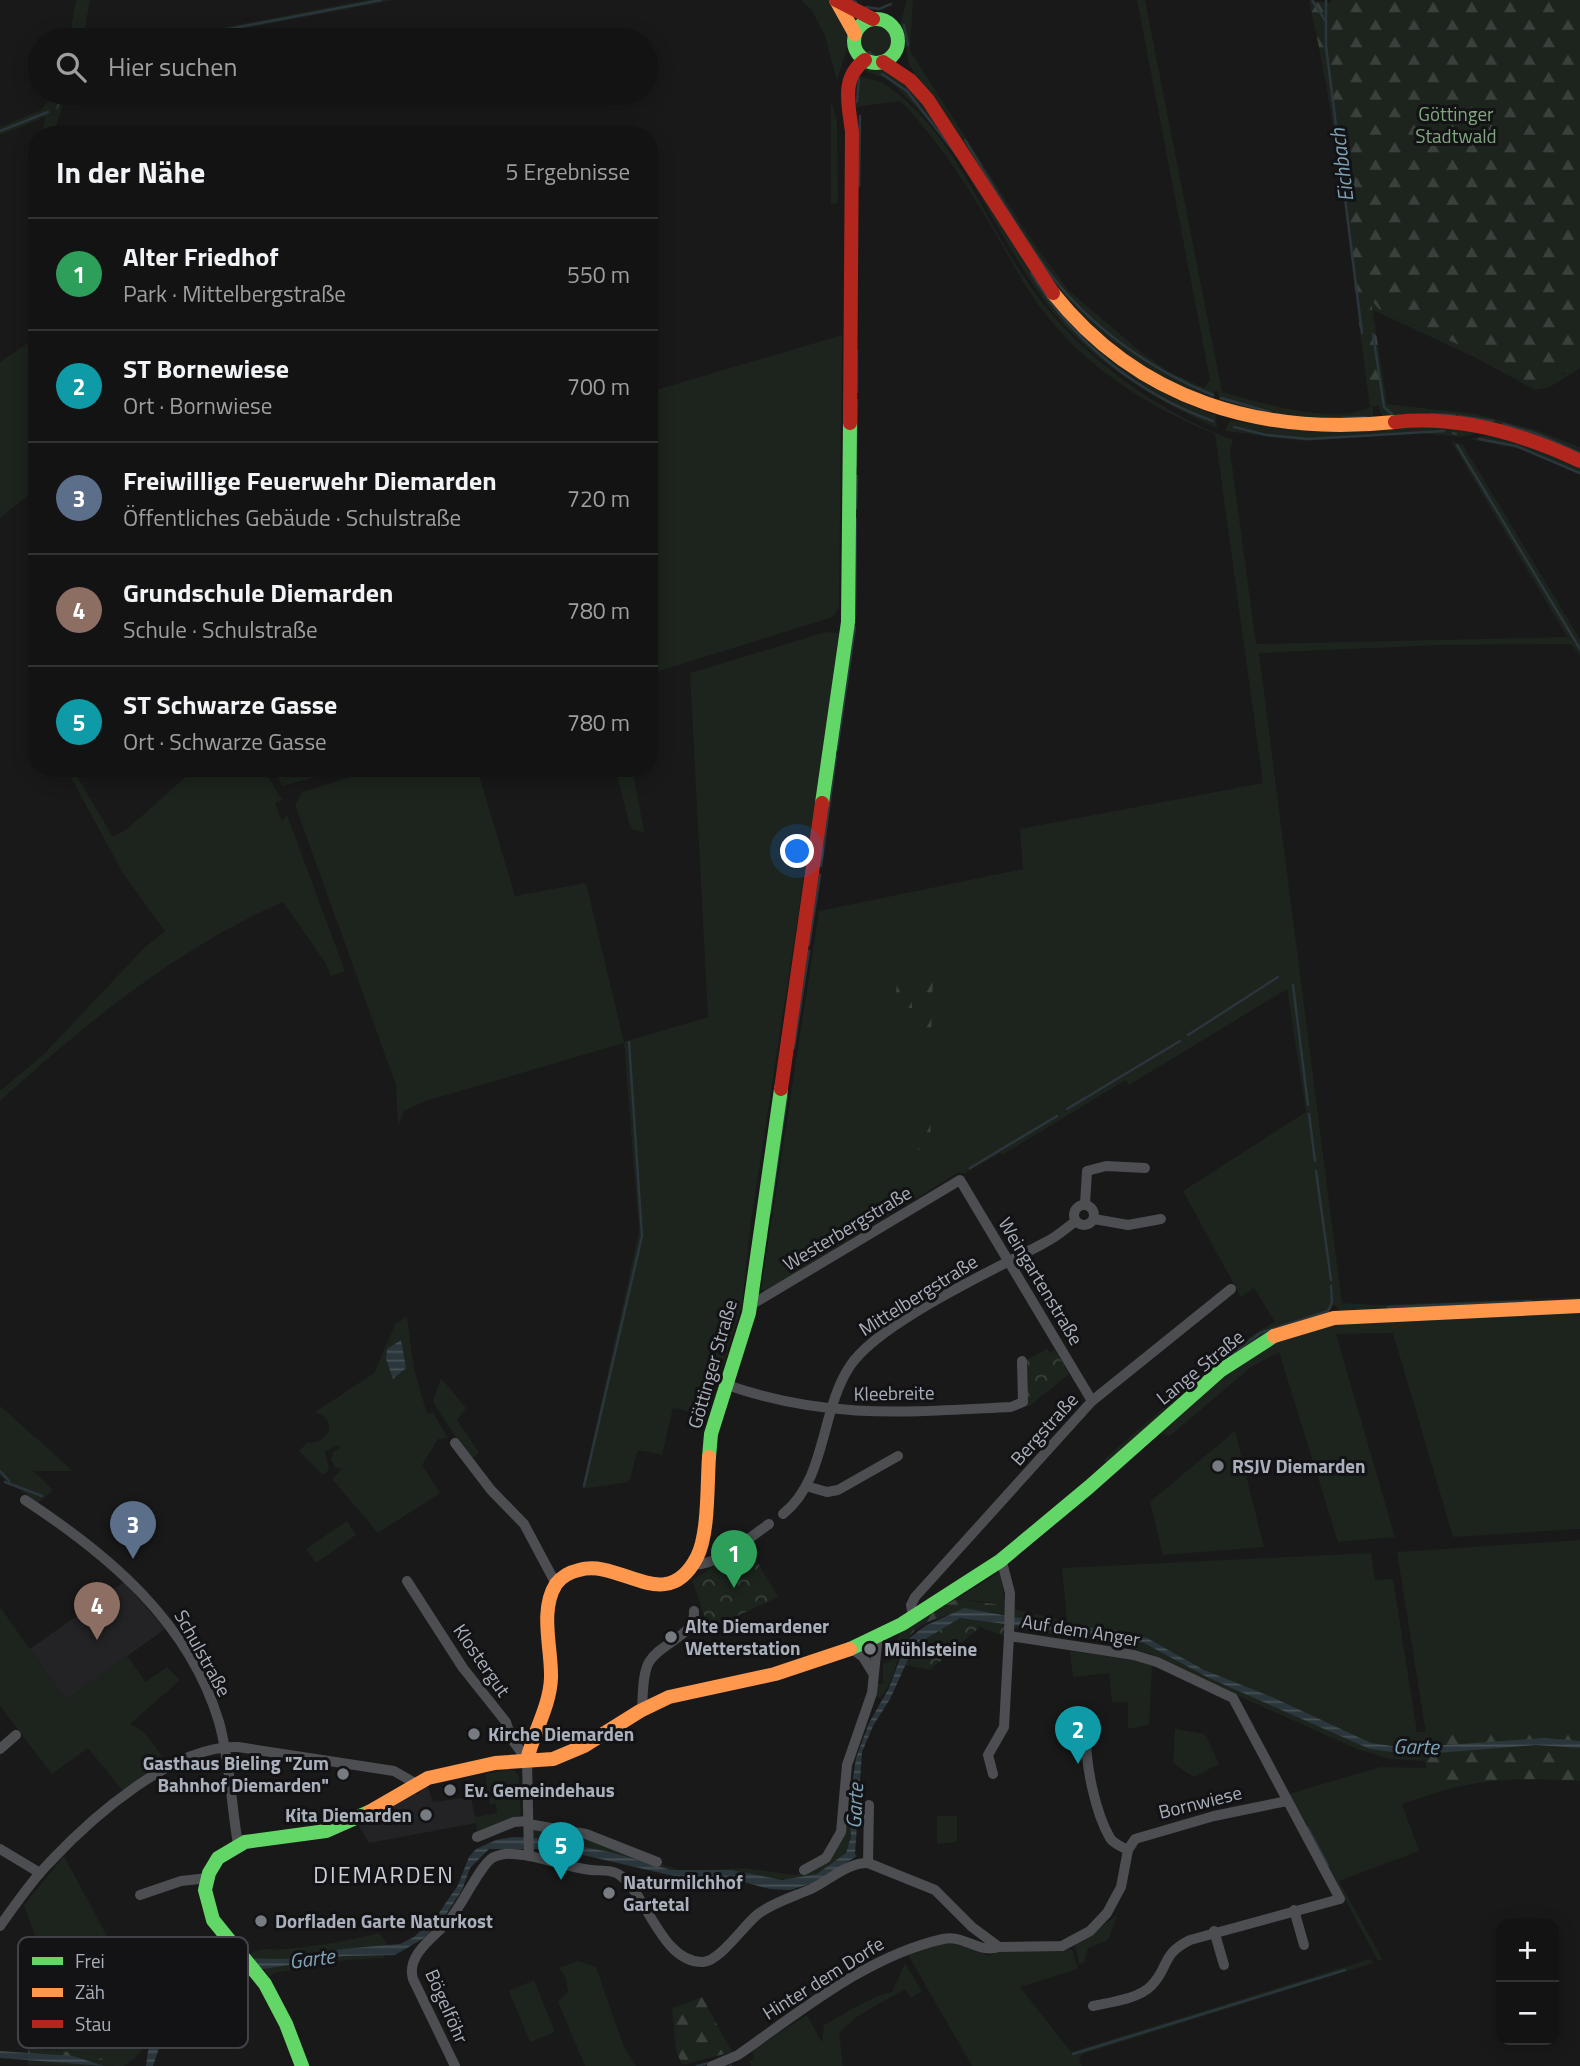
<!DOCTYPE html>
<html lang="de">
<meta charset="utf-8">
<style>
:root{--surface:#131313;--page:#202021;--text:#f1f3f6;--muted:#9d9ea0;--line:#323233;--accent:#8c9099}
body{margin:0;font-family:"Titillium Web",sans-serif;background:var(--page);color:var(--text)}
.controls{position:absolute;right:21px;bottom:21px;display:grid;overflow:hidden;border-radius:14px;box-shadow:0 4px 18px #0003}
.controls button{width:63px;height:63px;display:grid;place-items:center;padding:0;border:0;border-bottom:2px solid var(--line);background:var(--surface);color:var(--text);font:35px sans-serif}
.you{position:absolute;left:798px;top:852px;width:24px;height:24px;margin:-18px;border:5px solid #fff;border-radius:50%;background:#1a73e8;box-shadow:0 0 0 10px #1a73e833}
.badge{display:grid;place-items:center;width:46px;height:46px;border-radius:50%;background:var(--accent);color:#fff;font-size:23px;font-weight:700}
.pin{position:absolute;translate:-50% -58px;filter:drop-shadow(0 2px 4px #0008)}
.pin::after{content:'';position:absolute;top:37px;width:24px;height:21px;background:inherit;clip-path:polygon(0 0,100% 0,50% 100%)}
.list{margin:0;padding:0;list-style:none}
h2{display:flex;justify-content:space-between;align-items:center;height:91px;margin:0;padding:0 28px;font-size:30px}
h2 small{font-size:23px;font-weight:400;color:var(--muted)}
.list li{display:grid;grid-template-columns:46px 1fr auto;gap:21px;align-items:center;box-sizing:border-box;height:112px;padding:0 28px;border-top:2px solid var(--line)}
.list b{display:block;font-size:26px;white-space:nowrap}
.list p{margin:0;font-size:23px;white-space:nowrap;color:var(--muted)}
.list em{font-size:23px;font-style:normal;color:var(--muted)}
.icon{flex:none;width:38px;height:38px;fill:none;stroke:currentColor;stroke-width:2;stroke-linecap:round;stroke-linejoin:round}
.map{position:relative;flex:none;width:1580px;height:2066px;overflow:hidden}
.search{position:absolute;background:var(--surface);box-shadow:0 4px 18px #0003;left:28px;top:28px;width:630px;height:77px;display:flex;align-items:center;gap:18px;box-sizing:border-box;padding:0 24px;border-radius:38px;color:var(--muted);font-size:26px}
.panel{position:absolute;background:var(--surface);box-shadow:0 4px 18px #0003;left:28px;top:126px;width:630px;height:651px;border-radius:28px}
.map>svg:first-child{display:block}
.built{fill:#232325}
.green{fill:#1c241d}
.forest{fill:url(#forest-firs)}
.park{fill:url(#park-crowns)}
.water{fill:url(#water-rules)}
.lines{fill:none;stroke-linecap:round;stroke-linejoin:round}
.stream{stroke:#2b363c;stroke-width:2.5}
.street{stroke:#4d4e52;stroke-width:10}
.fast{stroke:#63d668;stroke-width:14}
.slow{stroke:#ff974d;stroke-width:14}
.jam{stroke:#b3261e;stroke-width:14}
.poi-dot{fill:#777b82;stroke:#131315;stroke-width:2.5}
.labels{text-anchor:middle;stroke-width:6;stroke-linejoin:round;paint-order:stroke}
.park-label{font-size:19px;fill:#80a77f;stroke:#131315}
.street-label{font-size:19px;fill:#a9b0bb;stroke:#131315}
.poi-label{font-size:19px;font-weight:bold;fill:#a9b0bb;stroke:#131315;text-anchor:start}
.water-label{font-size:21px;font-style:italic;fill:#7ea2b8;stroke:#131315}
.quarter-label{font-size:23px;letter-spacing:2px;fill:#cacfd7;stroke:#131315}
.key{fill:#131315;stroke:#404247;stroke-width:2}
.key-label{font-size:19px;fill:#a9b0bb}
</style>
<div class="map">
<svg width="1580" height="2066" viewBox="0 0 1580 2066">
<defs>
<pattern id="forest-firs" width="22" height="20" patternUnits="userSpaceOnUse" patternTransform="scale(1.75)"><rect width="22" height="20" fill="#1c241d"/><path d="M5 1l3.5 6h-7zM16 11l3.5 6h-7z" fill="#3a413c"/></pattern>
<pattern id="park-crowns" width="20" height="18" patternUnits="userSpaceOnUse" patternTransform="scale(1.75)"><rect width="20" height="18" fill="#1c241d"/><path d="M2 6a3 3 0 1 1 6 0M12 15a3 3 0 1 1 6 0" fill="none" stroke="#3a413c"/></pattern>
<pattern id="water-rules" width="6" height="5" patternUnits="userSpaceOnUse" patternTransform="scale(1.75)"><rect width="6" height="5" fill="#2b363c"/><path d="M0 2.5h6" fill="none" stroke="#475156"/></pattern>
</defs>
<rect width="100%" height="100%" fill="#191919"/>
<!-- built -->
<g class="built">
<polygon points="124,1582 165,1629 66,1700 30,1649"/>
<polygon points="427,1785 433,1802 471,1797 476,1823 369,1843 358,1824 416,1793 417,1795"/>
</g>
<!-- green -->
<g class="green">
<polygon points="76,0 90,0 83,40 69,40"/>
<polygon points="367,0 394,0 184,40 158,40"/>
<path d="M801 0H829C855 46 851 33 837 81L825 36 811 9Z"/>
<path d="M907 0H913L910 51 1031 239 1068 290 1142 353 1168 371 1204 388 1210 380 1137 0H1145L1222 392C1259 402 1341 428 1373 405V418L1330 423 1219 406 1218 391H1215L1214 399C1111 375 1054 286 999 204 972 162 944 121 917 80L909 63 900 25Z"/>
<circle cx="876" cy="40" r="17"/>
<path d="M869 68C925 66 1002 235 1037 278 1050 293 1065 306 1078 320 1125 368 1151 393 1216 415L1217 428C1161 403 1105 370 1064 325 1004 257 976 166 911 102 904 95 896 86 888 80 880 75 871 75 864 70Z"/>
<path d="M858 75C868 80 879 79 888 86 959 137 985 226 1036 294 1084 359 1159 412 1233 440L1230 450 1256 644 1567 637 1451 441 1463 445 1580 639V656L1571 644 1439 645 1259 653 1342 1303 1377 1305 1580 1297V1302L1343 1312 1334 1305 1327 1315 1280 1328 1106 1463 1104 1460C1119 1445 1136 1432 1152 1418 1191 1384 1228 1346 1275 1322L1254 1288 1241 1297 1183 1191 1306 1112 1287 989 1129 1085 1126 1080 1002 1155 1000 1153 964 1174 959 1172 766 1291 761 1289 819 911 1023 869 1020 829 1263 783 1215 434C1151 408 1089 370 1046 315 1025 289 1010 258 993 229 968 187 942 147 910 111L900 101 855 107V82Z"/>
<polygon points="54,93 67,93 53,135 42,135 45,117 0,135 0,127 41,110"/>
<polygon points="831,100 837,122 838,203 831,204"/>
<polygon points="1370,298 1379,309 1475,352 1536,386 1548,383 1580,363 1580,368 1550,387 1535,390 1476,358 1373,310"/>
<polygon points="842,335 839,607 833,617 649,674 649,392"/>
<polygon points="37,337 37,488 0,518 0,362"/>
<polygon points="1387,404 1476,414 1533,429 1580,447 1580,457 1532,435 1383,419 1378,405"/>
<polygon points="1230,420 1302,431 1441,426 1478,433 1460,437 1419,433 1305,441 1225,431"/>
<polygon points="1494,434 1580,467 1580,475 1525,450 1469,439"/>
<polygon points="826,632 839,633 830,707 751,1222 742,1305 707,1416 673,1408 662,1455 638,1450 629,1482 582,1489 639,1232 624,1043 426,1101 404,1111 398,1126 396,1085 295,805 302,792 380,768 477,768 515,896 586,883 624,1042 708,1017 690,673"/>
<path d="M66 768H72L113 837 127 829 196 768H263L282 800 275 803 282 821 287 815 345 971 331 976 325 962 283 902C178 947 85 1024 0 1101V1091L45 1053 144 948 165 931 122 872Z"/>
<polygon points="271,768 348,768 283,786"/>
<polygon points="615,768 632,768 644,832 633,830 630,826"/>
<polygon points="1580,1310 1580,1529 1453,1537 1393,1333 1336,1334 1395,1537 1338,1542 1279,1352 1251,1367 1170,1436 1159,1433 1259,1347 1320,1325"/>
<path d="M407 1317 414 1369 427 1414 433 1413 448 1438 438 1439 422 1465 440 1493 378 1533 332 1479 342 1469 335 1467 331 1460 333 1452 340 1448 338 1445 325 1452 329 1469 323 1475 299 1451 307 1443 318 1442 328 1433C332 1421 325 1416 315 1412L374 1373 396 1323Z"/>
<polygon points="441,1378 466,1408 457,1420 479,1453 470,1460 433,1402"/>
<polygon points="0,1406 73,1471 33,1471 53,1490 38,1503 0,1476"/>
<polygon points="1235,1431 1264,1547 1163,1555 1150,1502"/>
<polygon points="347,1521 356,1535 316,1563 306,1549"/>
<polygon points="1580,1540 1580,1732 1426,1734 1397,1552"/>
<polygon points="1371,1553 1375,1580 1393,1579 1417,1732 1425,1761 1390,1759 1357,1749 1183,1671 1152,1654 1108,1642 1012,1628 1013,1609 1067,1621 1062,1568"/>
<polygon points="1000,1572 1006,1607 989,1602 956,1599"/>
<polygon points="0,1607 66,1700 127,1656 146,1682 167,1667 180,1680 130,1724 143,1731 166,1761 123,1791 88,1748 52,1774 0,1706"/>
<polygon points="1070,1651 1143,1661 1152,1666 1149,1725 1128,1729 1128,1702 1112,1702 1109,1673 1073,1677"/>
<polygon points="1175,1729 1205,1734 1219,1764 1194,1777 1173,1763"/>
<polygon points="1380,1767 1427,1768 1438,1792 1402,1804 1419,1851 1339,1881 1383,1960 1378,1961 1289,1794"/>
<polygon points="509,1770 515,1771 519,1777 521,1815 477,1834 475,1817 497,1813 496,1804 490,1805 485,1774"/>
<path d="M849 1806C850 1818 853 1832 849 1844 841 1876 795 1882 767 1878 755 1877 743 1871 731 1870 711 1869 692 1874 672 1870 625 1861 579 1841 531 1837V1832L537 1829 571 1833 682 1871 745 1868 794 1875 809 1871 830 1857 846 1807Z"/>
<polygon points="937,1816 957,1816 957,1842 937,1844"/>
<polygon points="64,1856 115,1951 111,1954 165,2015 139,2054 124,2066 114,2066 94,2054 38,2048 26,2014 57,1997 24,1905"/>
<polygon points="1117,1916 1108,1940 1088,1948 1084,1963 1079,1964 1075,1944"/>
<path d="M379 1933 389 1946 342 1949 284 1959H255L250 1954C263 1946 272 1951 287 1949 318 1946 348 1941 379 1933Z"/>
<polygon points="945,1942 964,1944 988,1956 999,1952 1072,1949 1078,1969 1020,1987 1071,2052 1370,1959 1373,1963 1083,2054 1079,2058 1082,2066 972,2066 907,1953"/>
<polygon points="384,1955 384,1958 346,1960 274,1973 270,1977 264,1969 344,1956"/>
<polygon points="578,1961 596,1967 623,2045 636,2066 585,2066 558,2002 568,1992 566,1978 559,1968"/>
<path d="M905 1963 922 1991 911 1998 905 1989 858 2016 839 2033 843 2066H751L749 2061 754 2058 752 2050 807 2015 822 2043 824 2025C847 2013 868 1997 892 1992Z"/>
<polygon points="534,1980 555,2032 530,2042 509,1991"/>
</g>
<!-- forest -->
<g class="forest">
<path d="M1331 0H1580V363L1548 383 1536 387 1475 352 1379 309 1371 300 1387 404 1370 406C1351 271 1340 133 1309 1L1331 3Z"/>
<polygon points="933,971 931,1039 922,1039 923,973"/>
<polygon points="912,975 912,1008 895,1009 897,978"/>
<polygon points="920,1102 931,1105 930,1163 918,1158"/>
<path d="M956 1599 1002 1605 1006 1607V1615C977 1607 922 1612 905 1643 895 1661 894 1683 880 1698L873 1694 876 1684H883V1664L892 1660 900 1630Z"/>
<path d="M1417 1732H1580V1781C1530 1778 1487 1777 1438 1792L1427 1768Z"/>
<polygon points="702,1997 732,2052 682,2065 676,2050 672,2008"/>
<polygon points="28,2048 94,2054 114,2066 28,2065"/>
</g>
<!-- park -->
<g class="park">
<polygon points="1047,1349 1050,1353 1055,1350 1069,1374 1028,1407 1025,1402 1025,1361"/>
<polygon points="748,1546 778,1597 709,1629 692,1580"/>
<polygon points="960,1618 1006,1623 1006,1637 980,1627 930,1670 906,1665 914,1646"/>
</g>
<!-- water -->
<g class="water">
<polygon points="401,1340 406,1368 393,1379 386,1359 387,1349"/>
<polygon points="964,1608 1053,1624 1116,1630 1147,1638 1204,1670 1272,1697 1371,1743 1405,1748 1545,1738 1580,1741 1580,1748 1536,1745 1414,1755 1370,1749 1209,1678 1142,1642 960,1618 914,1646 890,1699 873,1726 862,1752 855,1854 857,1856 813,1883 790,1890 770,1889 736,1880 678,1877 557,1849 489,1849 470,1868 462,1890 445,1916 424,1938 395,1955 344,1956 264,1969 213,1965 197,1969 163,2036 153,2066 146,2066 148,2051 176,1998 184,1974 194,1963 207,1958 284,1959 342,1949 400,1944 414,1937 439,1913 458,1885 469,1857 476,1849 496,1840 513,1837 542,1838 614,1853 671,1870 732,1870 782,1880 817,1874 846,1853 851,1837 849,1806 856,1758 869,1723 889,1688 907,1640 925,1626"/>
<polygon points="0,2051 73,2056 104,2066 0,2058"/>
</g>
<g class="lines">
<!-- stream -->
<g class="stream">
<polyline points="852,0 856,2"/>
<polyline points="1312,0 1325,20"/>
<polyline points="1326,0 1326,46 1362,333"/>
<polyline points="866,7 879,9 891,4"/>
<polyline points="904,25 908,45"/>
<polyline points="171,40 381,0"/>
<polyline points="869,52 874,56"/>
<polyline points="882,74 907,91 959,158"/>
<polyline points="857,102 859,79"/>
<polyline points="57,108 64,93"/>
<polyline points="0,131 48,112"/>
<path d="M965 140C992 184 1018 230 1048 271 1089 326 1150 370 1213 395"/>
<polyline points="859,186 860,116"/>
<path d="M1031 273C1072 341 1139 395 1213 421"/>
<polyline points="1373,334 1384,407 1394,416"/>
<polyline points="857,392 857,351"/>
<polyline points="1221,398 1270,412"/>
<polyline points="1277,414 1291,417"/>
<polyline points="1431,414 1455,415"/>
<polyline points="1459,416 1493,421"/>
<polyline points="1319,419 1366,417"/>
<polyline points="1503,424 1537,434 1580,453"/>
<polyline points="1234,427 1266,435 1309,439 1444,431"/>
<polyline points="1453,433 1456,434"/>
<polyline points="1479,439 1516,446 1580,473"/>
<polyline points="1457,445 1580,649"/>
<polyline points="856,466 857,400"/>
<polyline points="856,508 857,476"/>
<polyline points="855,618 856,519"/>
<polyline points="837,750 855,627"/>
<polyline points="821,866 836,756"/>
<polyline points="809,945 820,875"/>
<polyline points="1293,985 1308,1105"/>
<polyline points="1188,1035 1278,977"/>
<polyline points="794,1048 809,951"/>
<polyline points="1067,1109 1180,1041"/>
<polyline points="1309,1114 1315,1161"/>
<polyline points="970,1168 1057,1116"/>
<polyline points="1316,1171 1331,1280"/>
<polyline points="770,1214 787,1096"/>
<polyline points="1388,1307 1531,1301"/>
<polyline points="1226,1359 1260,1333 1328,1311 1332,1302 1331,1286"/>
<polyline points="0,1471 9,1481"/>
<polyline points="5,1482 42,1496"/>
<polyline points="584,1486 642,1236 629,1042"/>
<polyline points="1308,1828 1328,1865"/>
<polyline points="1073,2054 1345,1970"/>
<polyline points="697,2066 709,2063"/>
<polyline points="730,2066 731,2066"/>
</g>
<!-- street -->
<g class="street">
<polyline points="1085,1204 1087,1171 1106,1166 1145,1168"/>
<circle cx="1084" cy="1215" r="10"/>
<polyline points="1094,1219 1128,1225 1161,1219"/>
<polyline points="751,1305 960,1180 1092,1401"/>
<path d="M727 1385C828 1420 907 1412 1011 1407L1023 1402 1022 1361"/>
<polyline points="455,1443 491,1490 524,1524 556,1584"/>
<polyline points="806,1486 827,1492 838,1490 898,1456"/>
<path d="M25 1500C109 1555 189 1622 219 1722 230 1761 231 1804 238 1844"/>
<path d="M783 1514C827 1479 820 1411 850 1366 879 1322 996 1269 1046 1242 1057 1237 1066 1228 1076 1221"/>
<path d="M1002 1562 1010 1593 1009 1636 1134 1655 1157 1662 1233 1698 1340 1899 1190 1940C1160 1955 1170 1967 1151 1986 1138 1999 1111 2002 1093 2006"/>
<path d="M693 1565C721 1564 747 1539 769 1524"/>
<polyline points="407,1581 463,1668 506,1722 511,1738 527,1760 529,1856"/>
<polyline points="913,1616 911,1605 915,1597 1092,1401 1231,1289"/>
<polyline points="851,1648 863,1657 873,1673"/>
<path d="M642 1710C643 1696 642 1675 649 1662 661 1642 696 1636 694 1611"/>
<path d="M1086 1737C1086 1766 1095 1812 1110 1838 1114 1844 1122 1847 1128 1850"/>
<polyline points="0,1749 16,1735"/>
<polyline points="993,1774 988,1755 1004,1727 1009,1636"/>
<polyline points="528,1824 586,1834 657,1862"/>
<polyline points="477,1837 514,1822 528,1821"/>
<polyline points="0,1849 40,1873"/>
<polyline points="868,1863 935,1890 972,1927 999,1947 1062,1946 1090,1931 1107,1913 1121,1887 1128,1850 1135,1839 1214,1816 1287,1801"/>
<polyline points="804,1870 826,1858 841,1832 847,1765 872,1693 878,1635"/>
<polyline points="140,1895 181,1881 208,1878"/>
<polyline points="1294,1910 1304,1945"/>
<path d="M0 1926C16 1904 31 1881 50 1862 92 1817 175 1744 238 1747L394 1771 415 1783"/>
<polyline points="1214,1931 1224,1965"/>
<path d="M455 2066 413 1979C406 1956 432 1938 447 1923 461 1908 479 1867 492 1858 498 1855 506 1853 513 1854 539 1855 564 1867 591 1870 601 1871 613 1869 621 1876 647 1896 662 1963 703 1962 720 1961 743 1926 758 1914 774 1902 793 1897 811 1889 830 1880 846 1863 868 1863L869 1805"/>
<path d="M712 2066 738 2055C801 2011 867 1956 943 1939 964 1934 978 1954 999 1947"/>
</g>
<!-- fast -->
<g class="fast">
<circle cx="876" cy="41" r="22"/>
<polyline points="822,803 848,622 850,423"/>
<polyline points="709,1457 711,1434 749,1313 781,1089"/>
<polyline points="850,1649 902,1624 1000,1561 1089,1487 1220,1371 1274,1336"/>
<polyline points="302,2066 286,2024 265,1984 213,1920 205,1890 209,1873 218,1858 245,1842 326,1831 369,1812"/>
</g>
<!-- slow -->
<g class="slow">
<polyline points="836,0 855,34"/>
<path d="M1053 293C1139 401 1261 436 1395 422"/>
<polyline points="1274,1336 1334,1318 1580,1306"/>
<path d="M527 1760C533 1733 550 1706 551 1678 552 1649 539 1611 556 1584 562 1576 570 1572 579 1570 621 1558 666 1617 697 1557 709 1534 707 1483 709 1457"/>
<polyline points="369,1812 428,1778 495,1763 553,1759 584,1746 640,1711 669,1697 775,1674 850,1649"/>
</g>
<!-- jam -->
<g class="jam">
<polyline points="836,0 873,19"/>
<polyline points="883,62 910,80 928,100 1053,293"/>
<path d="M1395 422C1459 415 1523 434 1580 461"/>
<path d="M850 423 852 132C849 106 840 78 865 60"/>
<polyline points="781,1089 822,803"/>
</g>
</g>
<!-- markers -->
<g class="poi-dot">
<circle cx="1218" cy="1466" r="7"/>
<circle cx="671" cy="1637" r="7"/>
<circle cx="870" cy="1649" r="7"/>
<circle cx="474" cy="1734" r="7"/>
<circle cx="343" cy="1774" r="7"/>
<circle cx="450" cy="1790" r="7"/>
<circle cx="426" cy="1815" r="7"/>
<circle cx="609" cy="1893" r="7"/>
<circle cx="261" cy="1921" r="7"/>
</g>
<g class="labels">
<!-- park labels -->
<g class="park-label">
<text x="1456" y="121">Göttinger<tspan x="1456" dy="22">Stadtwald</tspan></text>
</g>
<!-- street labels -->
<g class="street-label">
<text transform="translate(847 1228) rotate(-31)" y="7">Westerbergstraße</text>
<text transform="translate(1041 1281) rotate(59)" y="7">Weingartenstraße</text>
<text transform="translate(918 1295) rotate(-32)" y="7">Mittelbergstraße</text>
<text transform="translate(712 1364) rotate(-74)" y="7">Göttinger Straße</text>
<text transform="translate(1200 1367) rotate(-39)" y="7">Lange Straße</text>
<text transform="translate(894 1393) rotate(-1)" y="7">Kleebreite</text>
<text transform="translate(1044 1429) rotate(-48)" y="7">Bergstraße</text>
<text transform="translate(1081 1630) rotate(9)" y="7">Auf dem Anger</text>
<text transform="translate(203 1653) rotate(61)" y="7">Schulstraße</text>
<text transform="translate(482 1660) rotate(55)" y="7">Klostergut</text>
<text transform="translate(1200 1802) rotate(-14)" y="7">Bornwiese</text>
<text transform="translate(823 1978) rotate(-32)" y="7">Hinter dem Dorfe</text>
<text transform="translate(447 2006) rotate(66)" y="7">Bögelföhr</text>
</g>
<!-- poi labels -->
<g class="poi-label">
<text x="1232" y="1473">RSJV Diemarden</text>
<text x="685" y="1633">Alte Diemardener<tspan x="685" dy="22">Wetterstation</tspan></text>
<text x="884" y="1656">Mühlsteine</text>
<text x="488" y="1741">Kirche Diemarden</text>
<text x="329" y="1770" text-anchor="end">Gasthaus Bieling "Zum<tspan x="329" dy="22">Bahnhof Diemarden"</tspan></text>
<text x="464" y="1797">Ev. Gemeindehaus</text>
<text x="412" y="1822" text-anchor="end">Kita Diemarden</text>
<text x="623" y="1889">Naturmilchhof<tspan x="623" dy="22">Gartetal</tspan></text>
<text x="275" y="1928">Dorfladen Garte Naturkost</text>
</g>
<!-- water labels -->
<g class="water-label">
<text transform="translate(1342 165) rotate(-97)" y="7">Eichbach</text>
<text transform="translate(1416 1747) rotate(1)" y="7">Garte</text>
<text transform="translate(855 1806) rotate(-87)" y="7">Garte</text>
<text transform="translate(312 1959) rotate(-7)" y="7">Garte</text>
</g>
<!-- quarter labels -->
<g class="quarter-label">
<text x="384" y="1883">DIEMARDEN</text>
</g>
</g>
<!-- legend -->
<rect x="18" y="1937" width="230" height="111" rx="10" class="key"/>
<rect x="32" y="1957" width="31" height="8" fill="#63d668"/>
<rect x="32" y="1988" width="31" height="9" fill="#ff974d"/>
<rect x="32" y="2020" width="31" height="8" fill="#b3261e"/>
<g class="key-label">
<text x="75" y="1968">Frei</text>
<text x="75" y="1999">Zäh</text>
<text x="75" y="2031">Stau</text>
</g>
</svg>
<div class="controls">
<button>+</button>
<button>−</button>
</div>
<div class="you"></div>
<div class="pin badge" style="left:734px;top:1588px;background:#2e9e5b">1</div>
<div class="pin badge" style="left:1078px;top:1764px;background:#0f9aa8">2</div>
<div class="pin badge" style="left:133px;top:1559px;background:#5c6f8a">3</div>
<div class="pin badge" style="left:97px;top:1640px;background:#8d6e63">4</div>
<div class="pin badge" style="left:561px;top:1880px;background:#0f9aa8">5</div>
<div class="search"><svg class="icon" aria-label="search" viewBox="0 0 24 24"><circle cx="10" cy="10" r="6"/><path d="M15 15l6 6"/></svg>Hier suchen</div>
<section class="panel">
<h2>In der Nähe<small>5 Ergebnisse</small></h2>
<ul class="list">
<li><span class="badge" style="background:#2e9e5b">1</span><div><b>Alter Friedhof</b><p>Park · Mittelbergstraße</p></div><em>550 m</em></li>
<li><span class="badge" style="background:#0f9aa8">2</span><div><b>ST Bornewiese</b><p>Ort · Bornwiese</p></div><em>700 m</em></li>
<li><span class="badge" style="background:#5c6f8a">3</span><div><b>Freiwillige Feuerwehr Diemarden</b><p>Öffentliches Gebäude · Schulstraße</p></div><em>720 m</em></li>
<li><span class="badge" style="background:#8d6e63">4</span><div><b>Grundschule Diemarden</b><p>Schule · Schulstraße</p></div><em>780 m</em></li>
<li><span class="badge" style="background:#0f9aa8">5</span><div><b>ST Schwarze Gasse</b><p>Ort · Schwarze Gasse</p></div><em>780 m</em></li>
</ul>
</section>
</div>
